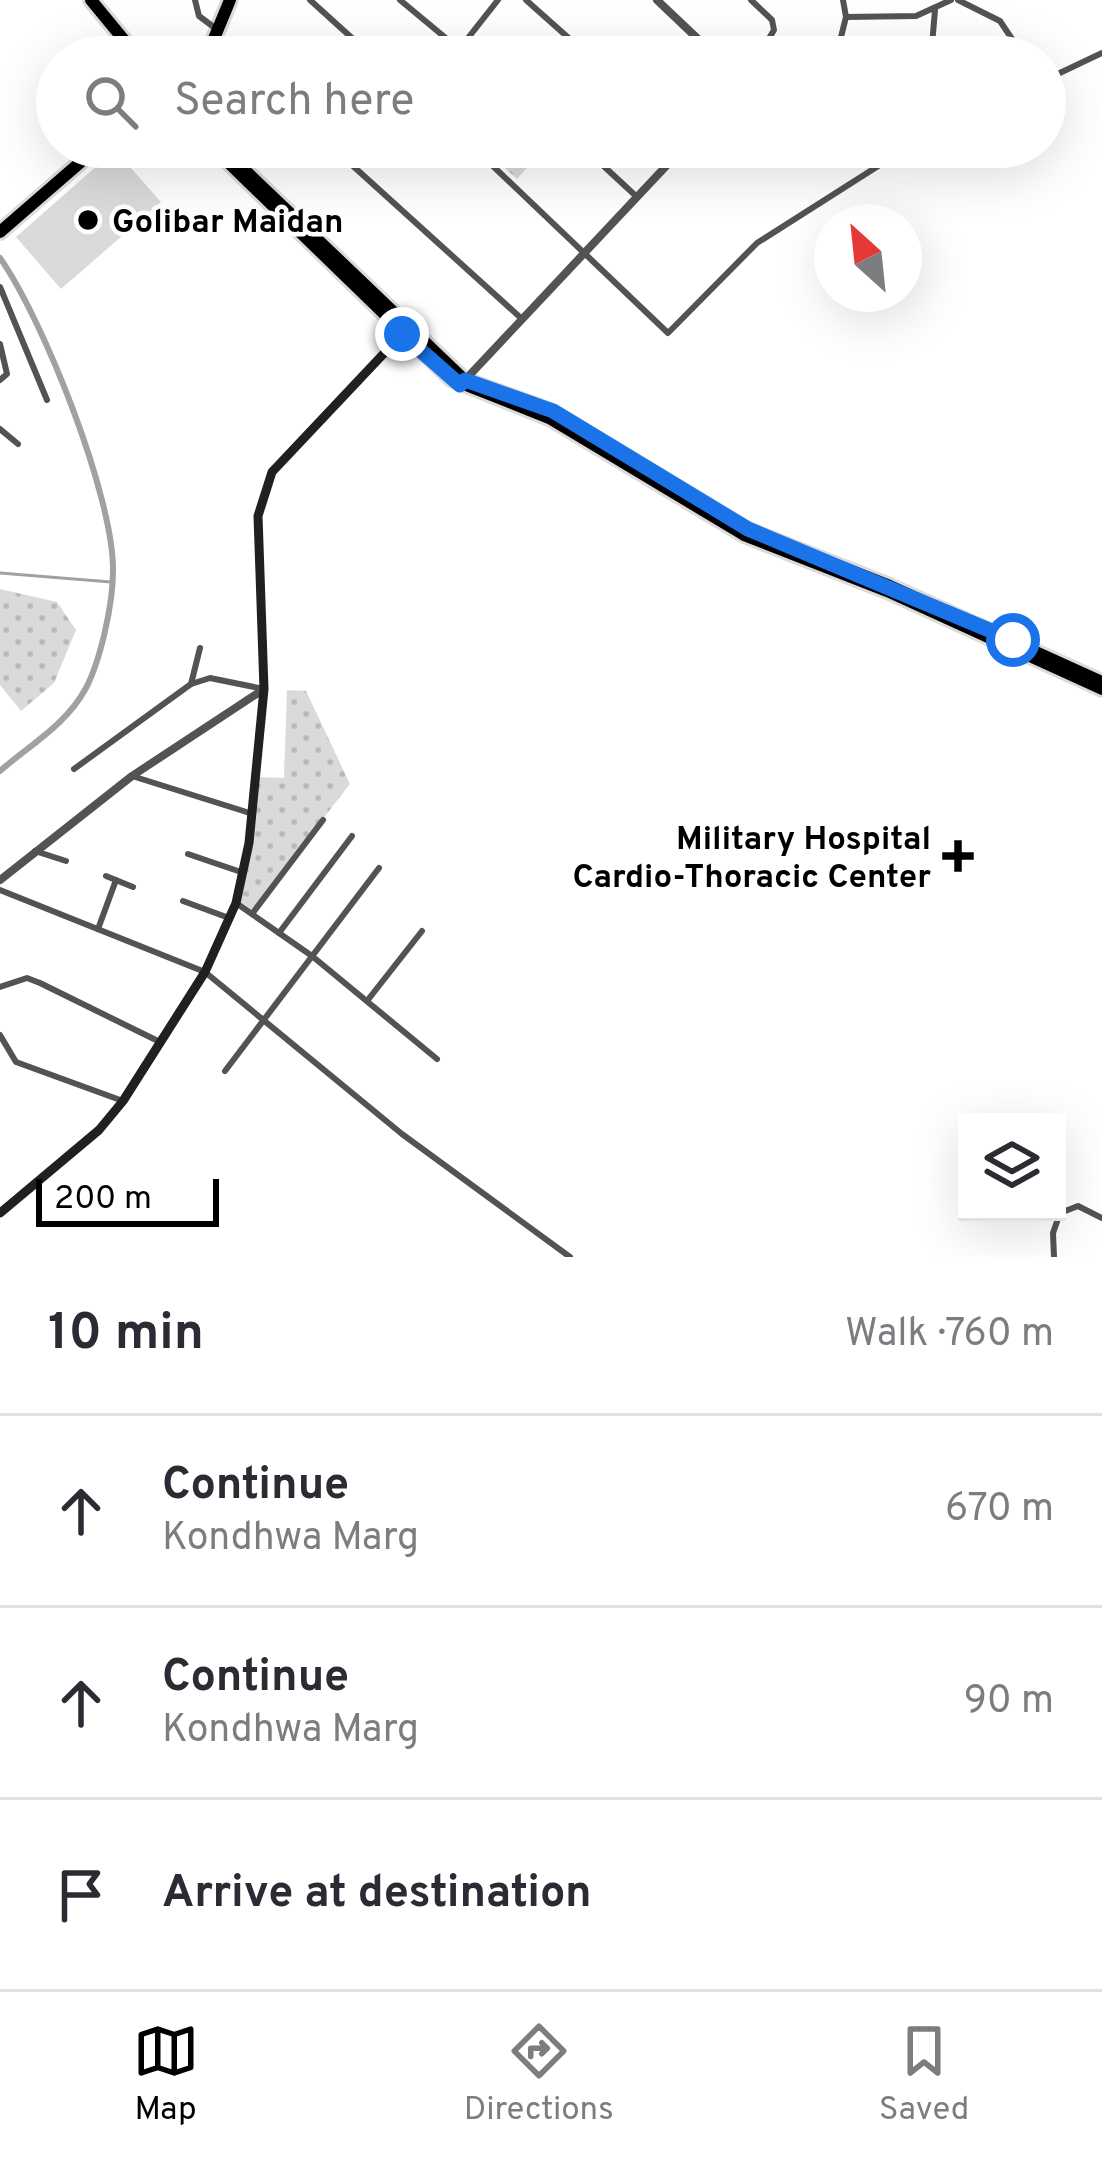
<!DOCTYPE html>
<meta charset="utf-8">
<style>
:root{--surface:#fff;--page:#f2f2f3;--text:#2b2b33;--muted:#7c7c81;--line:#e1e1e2;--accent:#000}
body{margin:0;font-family:Overpass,sans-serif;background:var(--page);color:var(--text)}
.controls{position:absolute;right:36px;bottom:36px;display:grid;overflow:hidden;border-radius:0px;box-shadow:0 12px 48px #0002}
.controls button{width:108px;height:108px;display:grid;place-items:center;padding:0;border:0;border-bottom:3px solid var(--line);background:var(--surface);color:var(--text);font:60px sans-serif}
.compass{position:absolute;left:814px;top:204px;width:108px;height:108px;border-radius:50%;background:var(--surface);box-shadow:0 12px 48px #0002;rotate:333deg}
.scale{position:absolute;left:36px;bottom:30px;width:183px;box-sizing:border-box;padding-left:12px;border:6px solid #000;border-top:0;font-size:33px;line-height:42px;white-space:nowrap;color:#000;-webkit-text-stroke:9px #fff;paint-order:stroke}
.stop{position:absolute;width:36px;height:36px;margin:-27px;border:9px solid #1a73e8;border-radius:50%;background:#fff}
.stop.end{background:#1a73e8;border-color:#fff;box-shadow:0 3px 12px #0008}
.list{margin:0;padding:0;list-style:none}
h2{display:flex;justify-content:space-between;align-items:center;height:156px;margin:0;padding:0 48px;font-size:51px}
h2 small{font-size:39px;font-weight:400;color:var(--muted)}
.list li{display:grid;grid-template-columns:78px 1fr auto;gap:36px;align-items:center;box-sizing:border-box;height:192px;padding:0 48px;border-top:3px solid var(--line)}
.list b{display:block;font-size:45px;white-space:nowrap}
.list p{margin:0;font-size:39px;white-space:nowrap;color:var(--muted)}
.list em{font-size:39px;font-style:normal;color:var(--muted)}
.icon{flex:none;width:66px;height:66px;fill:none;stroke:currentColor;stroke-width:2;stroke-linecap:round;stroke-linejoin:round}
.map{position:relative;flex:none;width:1102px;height:1257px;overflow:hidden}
.search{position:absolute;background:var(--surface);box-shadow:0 12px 48px #0002;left:36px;right:36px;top:36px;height:132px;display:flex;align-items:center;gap:30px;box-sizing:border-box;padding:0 42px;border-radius:66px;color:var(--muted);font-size:45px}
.sheet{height:732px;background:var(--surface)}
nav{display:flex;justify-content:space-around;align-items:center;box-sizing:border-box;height:168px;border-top:3px solid var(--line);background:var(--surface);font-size:33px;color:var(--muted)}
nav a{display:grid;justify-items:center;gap:6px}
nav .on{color:var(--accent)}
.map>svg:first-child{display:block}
.grass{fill:url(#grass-dots)}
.garden{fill:#dadada}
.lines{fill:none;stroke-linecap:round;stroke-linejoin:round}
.stream{stroke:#a1a1a1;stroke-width:3}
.canal{stroke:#a1a1a1;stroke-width:6}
.primary-casing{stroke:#dbdbdb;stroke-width:16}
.trunk-casing{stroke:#dbdbdb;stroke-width:18}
.minor{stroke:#535353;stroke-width:6}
.tertiary{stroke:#535353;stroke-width:8}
.secondary{stroke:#202020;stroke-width:9}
.primary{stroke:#000;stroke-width:10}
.trunk{stroke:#000;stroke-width:12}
.route{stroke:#1a73e8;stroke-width:15}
.poi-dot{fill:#000;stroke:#fff;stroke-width:4.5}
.labels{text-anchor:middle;stroke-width:9;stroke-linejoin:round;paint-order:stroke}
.poi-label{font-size:33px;font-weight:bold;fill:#000;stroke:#fff;text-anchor:start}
</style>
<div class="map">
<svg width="1102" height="1257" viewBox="0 0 1102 1257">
<defs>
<pattern id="grass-dots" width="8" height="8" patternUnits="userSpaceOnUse" patternTransform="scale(3)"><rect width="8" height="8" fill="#dadada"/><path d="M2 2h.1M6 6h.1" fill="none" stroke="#b9b9b9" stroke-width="1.8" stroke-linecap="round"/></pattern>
</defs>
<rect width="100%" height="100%" fill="#fff"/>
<!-- grass -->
<g class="grass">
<polygon points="482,147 532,147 539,154 517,179"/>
<polygon points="0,589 57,602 76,630 54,683 21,711 0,685"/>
<polygon points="287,690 306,691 350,784 250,912 238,904 259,777 284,778"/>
</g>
<!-- garden -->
<polygon class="garden" points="115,150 161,202 61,289 16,237"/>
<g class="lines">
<!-- stream -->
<polyline class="stream" points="0,573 111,582"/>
<!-- canal -->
<path class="canal" d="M0 258C43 319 114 497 113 571 113 603 101 659 86 688 66 725 31 744 0 771"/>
<defs>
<g id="primary">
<polyline points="211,147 451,380 549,419 744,536 887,592 1102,690"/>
<polyline points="222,147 465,379 553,411 748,529 890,585 1102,681"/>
</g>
<g id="trunk">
<polyline points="91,0 138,57"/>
<polyline points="198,57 213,41 230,0"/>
<polyline points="0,232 98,147"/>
</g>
</defs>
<!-- primary casing -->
<use href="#primary" class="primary-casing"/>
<!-- trunk casing -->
<use href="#trunk" class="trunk-casing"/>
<!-- minor -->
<g class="minor">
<polyline points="195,0 199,16 215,28"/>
<polyline points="310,0 373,57"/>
<polyline points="400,0 459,49"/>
<polyline points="526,0 590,57"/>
<polyline points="751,0 772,20 774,30 758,57"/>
<polyline points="958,0 1000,21 1024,57"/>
<polyline points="846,17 916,16 951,0"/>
<polyline points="466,40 485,57"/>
<polyline points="213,41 232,57"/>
<polyline points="453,57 498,0"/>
<polyline points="836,57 846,17 843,0"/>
<polyline points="931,57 935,10"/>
<polyline points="1045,80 1102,53"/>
<polyline points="332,147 522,319"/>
<polyline points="473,147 668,333 757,243 908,147"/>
<polyline points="583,147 637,197"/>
<polyline points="847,147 876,161"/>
<polyline points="0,287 47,400"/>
<polyline points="0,344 7,374 0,380"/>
<polyline points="0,429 18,444"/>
<polyline points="191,684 200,648"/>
<polyline points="74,769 191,684 210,678 264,689"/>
<polyline points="132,776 253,814"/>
<polyline points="35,851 66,861"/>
<polyline points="188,854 241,872"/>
<polyline points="106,876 133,887"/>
<polyline points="0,890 205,972 402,1134 570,1257"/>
<polyline points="183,901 229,918"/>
<polyline points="236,903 312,956 437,1059"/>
<polyline points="252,914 323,820"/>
<polyline points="98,929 116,880"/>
<polyline points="279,933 352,836"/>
<polyline points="0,987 27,978 40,983 158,1041"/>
<polyline points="367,1001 422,931"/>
<polyline points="0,1035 16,1062 123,1101"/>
<polyline points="225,1071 379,868"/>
<polyline points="1054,1257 1053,1233 1060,1213 1078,1206 1102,1218"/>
</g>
<!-- tertiary -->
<g class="tertiary">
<polyline points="657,0 717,57"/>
<polyline points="465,380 684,147"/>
<polyline points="0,880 132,776 264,689"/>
</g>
<!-- secondary -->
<polyline class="secondary" points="0,1213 99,1130 123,1101 205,972 236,903 249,843 264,689 258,516 272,472 406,330"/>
<!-- primary -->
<use href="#primary" class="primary"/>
<!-- trunk -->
<use href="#trunk" class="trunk"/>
</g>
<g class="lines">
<!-- route -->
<polyline class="route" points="402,334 460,385 465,380 553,411 748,529 1013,640"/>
</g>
<!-- markers -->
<g class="poi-dot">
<circle cx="88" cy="220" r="12"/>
<path d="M952 838h12v12h12v12h-12v12h-12v-12h-12v-12h12z"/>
</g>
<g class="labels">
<!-- poi labels -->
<g class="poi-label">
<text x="112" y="232">Golibar Maidan</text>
<text x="931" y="849" text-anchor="end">Military Hospital<tspan x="931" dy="38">Cardio-Thoracic Center</tspan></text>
</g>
</g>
</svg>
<div class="controls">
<button><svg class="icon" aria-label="layers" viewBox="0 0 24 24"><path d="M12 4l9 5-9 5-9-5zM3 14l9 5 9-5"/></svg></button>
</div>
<svg class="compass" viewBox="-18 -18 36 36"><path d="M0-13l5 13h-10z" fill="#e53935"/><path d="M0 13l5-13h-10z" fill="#7c7c81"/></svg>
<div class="scale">200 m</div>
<div class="stop" style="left:1013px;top:640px"></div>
<div class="stop end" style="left:402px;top:334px"></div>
<div class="search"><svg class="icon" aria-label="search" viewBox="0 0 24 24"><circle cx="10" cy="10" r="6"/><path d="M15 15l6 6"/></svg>Search here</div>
</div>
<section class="sheet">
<h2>10 min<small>Walk · 760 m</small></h2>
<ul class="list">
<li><svg class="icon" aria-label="ahead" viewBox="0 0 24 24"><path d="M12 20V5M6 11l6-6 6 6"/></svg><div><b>Continue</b><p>Kondhwa Marg</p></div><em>670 m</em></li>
<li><svg class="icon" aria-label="ahead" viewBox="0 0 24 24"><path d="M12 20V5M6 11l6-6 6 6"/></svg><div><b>Continue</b><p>Kondhwa Marg</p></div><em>90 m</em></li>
<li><svg class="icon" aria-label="arrive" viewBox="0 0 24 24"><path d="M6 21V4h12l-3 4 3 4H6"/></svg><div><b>Arrive at destination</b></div></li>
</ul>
</section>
<nav>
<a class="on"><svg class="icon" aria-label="map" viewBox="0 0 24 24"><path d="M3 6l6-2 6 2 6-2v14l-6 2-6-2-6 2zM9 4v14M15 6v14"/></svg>Map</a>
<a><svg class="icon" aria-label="directions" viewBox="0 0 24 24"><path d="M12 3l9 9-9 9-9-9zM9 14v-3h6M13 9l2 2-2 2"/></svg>Directions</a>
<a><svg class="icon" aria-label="saved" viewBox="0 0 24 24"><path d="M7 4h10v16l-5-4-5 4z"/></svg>Saved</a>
</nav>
